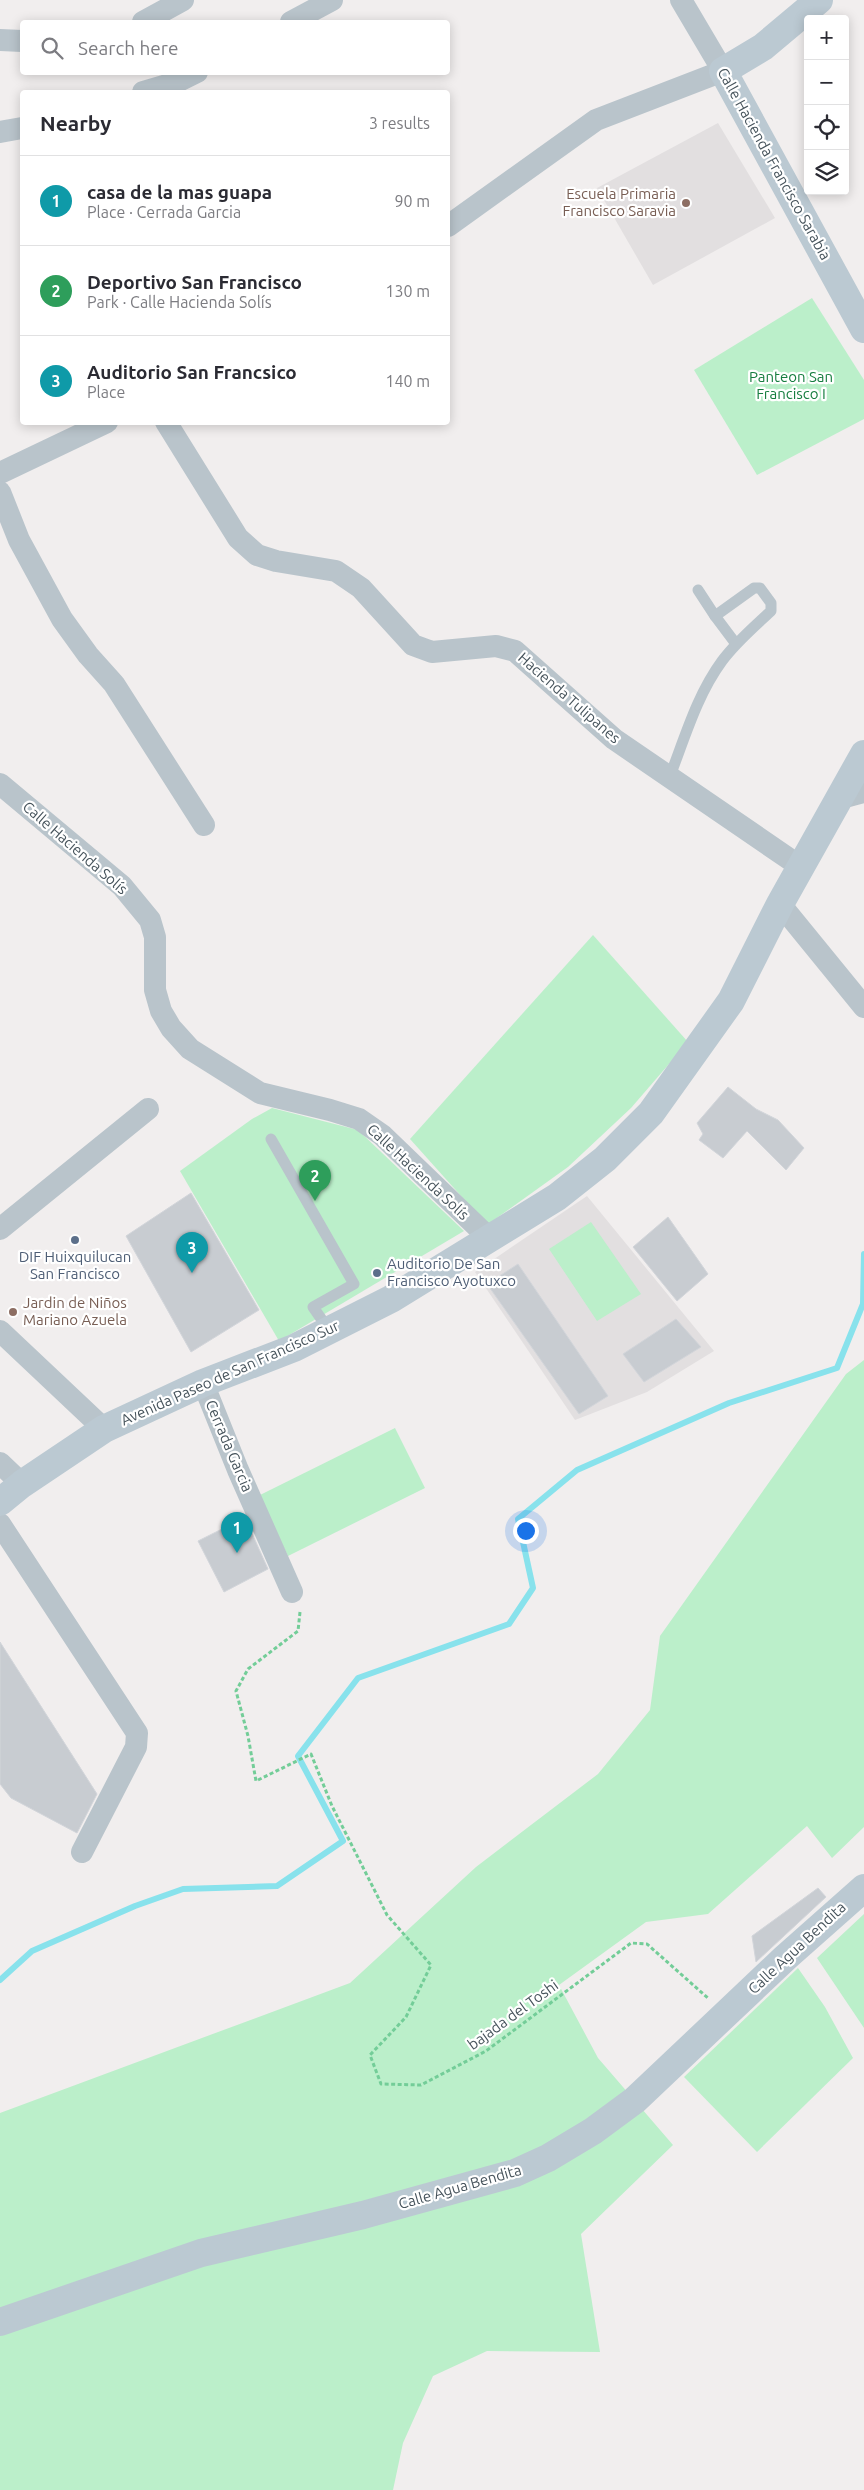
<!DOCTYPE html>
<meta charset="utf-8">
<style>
:root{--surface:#fff;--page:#f2f2f3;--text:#2b2b33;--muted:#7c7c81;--line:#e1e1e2;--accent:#0f766e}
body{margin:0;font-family:Ubuntu,sans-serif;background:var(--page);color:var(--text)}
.controls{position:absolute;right:15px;top:15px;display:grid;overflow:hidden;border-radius:5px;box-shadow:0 2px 12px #0003}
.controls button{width:45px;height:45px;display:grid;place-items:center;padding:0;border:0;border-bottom:1px solid var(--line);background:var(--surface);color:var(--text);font:25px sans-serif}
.you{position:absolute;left:525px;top:1530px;width:18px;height:18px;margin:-12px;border:4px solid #fff;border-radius:50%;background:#1a73e8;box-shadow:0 0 0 8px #1a73e833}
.badge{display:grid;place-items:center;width:32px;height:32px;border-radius:50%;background:var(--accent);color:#fff;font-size:16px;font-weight:700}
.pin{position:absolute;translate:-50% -41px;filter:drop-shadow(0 1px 2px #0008)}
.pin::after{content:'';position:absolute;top:26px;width:18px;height:15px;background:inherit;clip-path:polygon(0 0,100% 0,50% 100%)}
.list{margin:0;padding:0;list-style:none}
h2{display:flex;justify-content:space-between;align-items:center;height:65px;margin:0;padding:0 20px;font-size:21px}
h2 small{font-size:16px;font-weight:400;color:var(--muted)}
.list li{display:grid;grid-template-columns:32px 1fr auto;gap:15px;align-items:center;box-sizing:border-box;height:90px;padding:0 20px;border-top:1px solid var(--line)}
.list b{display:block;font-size:19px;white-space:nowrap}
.list p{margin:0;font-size:16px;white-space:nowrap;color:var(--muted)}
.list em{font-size:16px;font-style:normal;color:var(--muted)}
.icon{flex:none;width:28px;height:28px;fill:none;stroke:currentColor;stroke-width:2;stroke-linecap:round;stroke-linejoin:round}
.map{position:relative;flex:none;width:864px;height:2490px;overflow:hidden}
.search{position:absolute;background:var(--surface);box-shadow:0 2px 12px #0003;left:20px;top:20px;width:430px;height:55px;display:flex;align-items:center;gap:12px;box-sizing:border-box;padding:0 18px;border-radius:5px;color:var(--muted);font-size:19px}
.panel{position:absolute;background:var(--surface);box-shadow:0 2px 12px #0003;left:20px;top:90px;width:430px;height:335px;border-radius:5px}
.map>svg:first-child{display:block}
.education{fill:#e2dfe0}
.green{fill:#bbefca}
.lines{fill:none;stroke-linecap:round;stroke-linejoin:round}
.stream{stroke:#88e2ec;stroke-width:6}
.building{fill:#c8ccd1;stroke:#d2d5da}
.path{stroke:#73cd98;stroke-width:3;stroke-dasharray:4 2.5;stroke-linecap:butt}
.lane{stroke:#b9c4cb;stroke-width:11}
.street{stroke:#b9c4cb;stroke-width:22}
.secondary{stroke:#bbc9d2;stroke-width:28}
.education-dot{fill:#8d6e63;stroke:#fff;stroke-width:2}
.service-dot{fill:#5c6f8a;stroke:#fff;stroke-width:2}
.labels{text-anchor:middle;stroke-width:4.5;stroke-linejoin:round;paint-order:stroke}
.street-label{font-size:15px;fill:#46535b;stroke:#fff}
.education-label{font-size:15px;fill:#785e54;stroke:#fff;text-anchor:end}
.park-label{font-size:15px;fill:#167d3f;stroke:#fff}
.service-label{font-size:15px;fill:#4e5e75;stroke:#fff}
</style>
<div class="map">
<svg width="864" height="2490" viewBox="0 0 864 2490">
<rect width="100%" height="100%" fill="#f1eeee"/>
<!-- education -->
<g class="education">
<polygon points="718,123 775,218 653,285 597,188"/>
<polygon points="587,1196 714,1351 647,1392 575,1420 475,1272"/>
</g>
<!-- green -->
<g class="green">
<polygon points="812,298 864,380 864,419 757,475 694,370"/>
<polygon points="593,935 688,1042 631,1108 568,1167 487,1225 410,1139"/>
<polygon points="272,1108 358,1130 464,1231 279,1341 180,1171 252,1119"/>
<polygon points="591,1222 641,1294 597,1321 549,1249"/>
<polygon points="864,1360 864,1827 832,1858 807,1826 708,1914 646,1922 559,1985 598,2058 673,2145 581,2234 600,2352 487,2351 433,2376 403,2443 393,2490 0,2490 0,2113 350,1983 476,1867 598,1774 650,1710 660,1636 846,1374"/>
<polygon points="395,1428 425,1488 288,1556 258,1496"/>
<polygon points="864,1914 864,2028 817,1958"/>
<polygon points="798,1968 825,2007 853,2058 757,2152 684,2077"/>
</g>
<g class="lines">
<!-- stream -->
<polyline class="stream" points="0,1980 32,1951 135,1906 183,1889 277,1886 343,1841 298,1756 358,1678 509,1624 533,1588 518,1519 577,1470 729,1403 837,1368 863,1304 864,1254"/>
</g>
<!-- building -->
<g class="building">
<polygon points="728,1087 756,1109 778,1120 804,1148 786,1170 747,1131 723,1158 699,1140 703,1134 697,1123"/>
<polygon points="191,1193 259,1310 191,1352 126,1236"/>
<polygon points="668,1217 708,1274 677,1301 633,1247"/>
<polygon points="518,1264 608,1396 579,1414 487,1284"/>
<polygon points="676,1319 701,1347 644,1382 623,1354"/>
<polygon points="246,1520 268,1569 224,1592 198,1541 228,1526 230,1528"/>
<polygon points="0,1642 97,1794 77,1833 11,1798 0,1784"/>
<polygon points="818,1888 826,1897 756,1962 752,1936"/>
</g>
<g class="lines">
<!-- path -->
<polyline class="path" points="300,1612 298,1631 248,1669 236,1691 248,1736 256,1781 311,1754 332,1806 387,1915 431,1965 406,2017 370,2055 381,2084 421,2085 486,2051 631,1943 647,1944 709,1999"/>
<!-- lane -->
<g class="lane">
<polyline points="698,590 715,616"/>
<path d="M670 776C685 737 697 695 722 661 736 642 754 627 771 611V603L760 588H754L715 616 736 644"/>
<polyline points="271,1139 354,1284 313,1307 329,1330"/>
</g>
<!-- street -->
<g class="street">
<polyline points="143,22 183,0"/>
<polyline points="291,22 332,0"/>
<polyline points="0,40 22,41"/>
<polyline points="143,92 177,82 197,72"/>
<polyline points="0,132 22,128"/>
<polyline points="448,226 596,120 723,71 681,0"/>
<polyline points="166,422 238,538 257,555 276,561 336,571 361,588 413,645 432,652 496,646 515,651 614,739 801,867"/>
<polyline points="0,473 107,422"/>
<polyline points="0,492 19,540 62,619 88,655 114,684 204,825"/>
<polyline points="0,784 122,886 150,920 155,937 155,990 161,1011 171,1028 190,1049 260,1093 330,1110 359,1119 382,1135 490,1239"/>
<polyline points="841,798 864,792"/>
<polyline points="780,904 864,1007"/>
<polyline points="0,1229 148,1109"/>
<polyline points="0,1331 104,1429"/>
<polyline points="203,1383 238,1470 292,1592"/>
<polyline points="0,1463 22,1484"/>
<polyline points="0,1524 137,1733 136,1747 82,1852"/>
</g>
<!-- secondary -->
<g class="secondary">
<polyline points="819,0 763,47 723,71 864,329"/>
<polyline points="0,1502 22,1484 104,1429 203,1383 294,1348 391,1299 557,1197 605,1159 651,1113 731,1001 780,904 864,754"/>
<polyline points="0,2322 201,2253 363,2215 515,2173 548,2158 593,2131 635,2100 785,1958 864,1888"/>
</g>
</g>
<!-- markers -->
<g class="education-dot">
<circle cx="686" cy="203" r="5"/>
<circle cx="13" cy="1312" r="5"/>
</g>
<g class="service-dot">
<circle cx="75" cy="1240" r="5"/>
<circle cx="377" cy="1273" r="5"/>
</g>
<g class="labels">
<!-- street labels -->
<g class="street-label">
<text transform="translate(774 164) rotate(61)" y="5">Calle Hacienda Francisco Sarabia</text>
<text transform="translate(569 698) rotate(41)" y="5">Hacienda Tulipanes</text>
<text transform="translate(75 848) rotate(41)" y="5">Calle Hacienda Solís</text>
<text transform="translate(418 1172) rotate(43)" y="5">Calle Hacienda Solís</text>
<text transform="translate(230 1373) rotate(-24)" y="5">Avenida Paseo de San Francisco Sur</text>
<text transform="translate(229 1446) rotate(67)" y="5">Cerrada Garcia</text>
<text transform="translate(797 1948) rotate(-43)" y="5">Calle Agua Bendita</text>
<text transform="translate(513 2015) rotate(-36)" y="5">bajada del Toshi</text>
<text transform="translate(460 2187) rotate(-16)" y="5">Calle Agua Bendita</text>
</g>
<!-- education labels -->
<g class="education-label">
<text x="676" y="199">Escuela Primaria<tspan x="676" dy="17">Francisco Saravia</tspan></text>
<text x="23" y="1308" text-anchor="start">Jardin de Niños<tspan x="23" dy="17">Mariano Azuela</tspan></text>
</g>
<!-- park labels -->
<g class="park-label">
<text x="791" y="382">Panteon San<tspan x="791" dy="17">Francisco I</tspan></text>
</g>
<!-- service labels -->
<g class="service-label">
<text x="75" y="1262">DIF Huixquilucan<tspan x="75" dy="17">San Francisco</tspan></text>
<text x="387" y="1269" text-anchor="start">Auditorio De San<tspan x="387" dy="17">Francisco Ayotuxco</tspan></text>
</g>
</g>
</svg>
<div class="controls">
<button>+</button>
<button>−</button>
<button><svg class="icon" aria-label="locate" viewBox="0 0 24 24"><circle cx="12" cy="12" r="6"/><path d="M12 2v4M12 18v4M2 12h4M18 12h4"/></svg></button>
<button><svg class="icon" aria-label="layers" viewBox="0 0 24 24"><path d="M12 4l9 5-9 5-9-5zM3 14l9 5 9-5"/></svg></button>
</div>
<div class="you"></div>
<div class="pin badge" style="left:237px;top:1553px;background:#0f9aa8">1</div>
<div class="pin badge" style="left:315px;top:1201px;background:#2e9e5b">2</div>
<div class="pin badge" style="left:192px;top:1273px;background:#0f9aa8">3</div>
<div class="search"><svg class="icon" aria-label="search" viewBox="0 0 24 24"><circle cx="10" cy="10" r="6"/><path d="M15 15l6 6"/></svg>Search here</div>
<section class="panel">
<h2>Nearby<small>3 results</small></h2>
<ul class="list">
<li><span class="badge" style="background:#0f9aa8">1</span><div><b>casa de la mas guapa</b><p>Place · Cerrada Garcia</p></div><em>90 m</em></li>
<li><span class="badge" style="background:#2e9e5b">2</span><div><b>Deportivo San Francisco</b><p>Park · Calle Hacienda Solís</p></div><em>130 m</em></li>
<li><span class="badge" style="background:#0f9aa8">3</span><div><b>Auditorio San Francsico</b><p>Place</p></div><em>140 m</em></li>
</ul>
</section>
</div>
